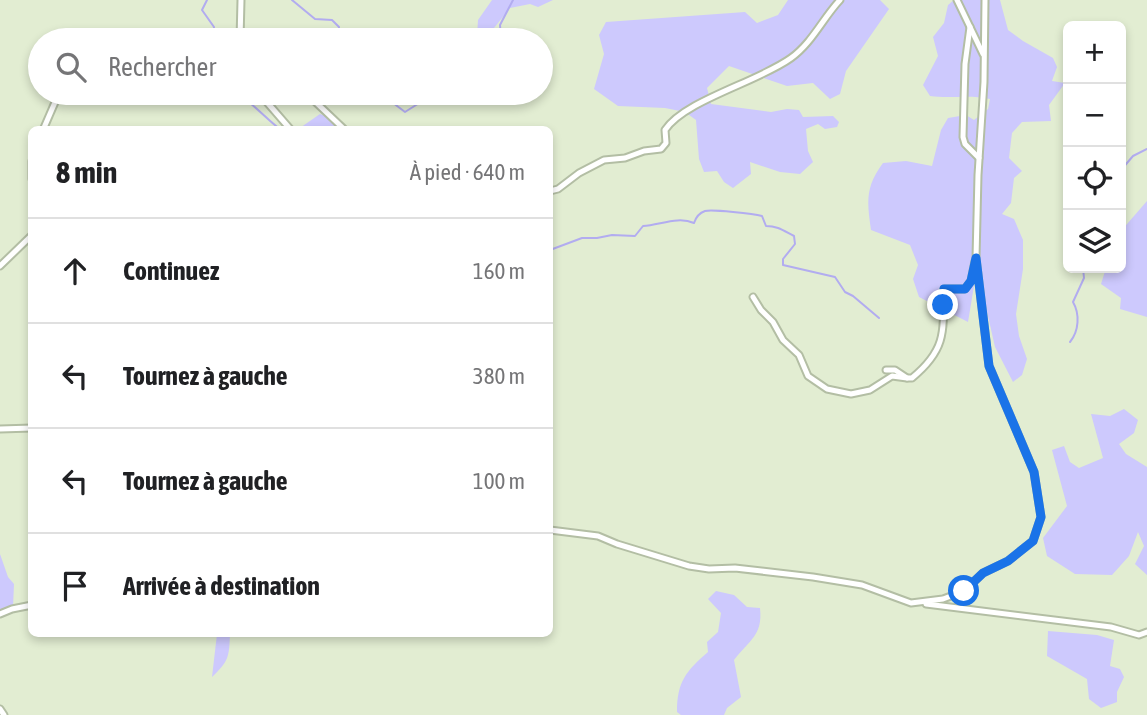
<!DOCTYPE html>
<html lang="fr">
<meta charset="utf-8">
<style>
:root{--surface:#fff;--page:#f2f2f2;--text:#202124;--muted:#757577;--line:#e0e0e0}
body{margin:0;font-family:"Asap Condensed",sans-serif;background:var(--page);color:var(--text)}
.controls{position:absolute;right:21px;top:21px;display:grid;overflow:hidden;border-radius:10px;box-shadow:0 4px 10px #0003}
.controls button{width:63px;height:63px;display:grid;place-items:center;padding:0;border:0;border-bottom:2px solid var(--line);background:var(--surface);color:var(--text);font:35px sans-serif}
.stop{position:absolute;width:21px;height:21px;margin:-16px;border:5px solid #1a73e8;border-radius:50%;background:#fff}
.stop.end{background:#1a73e8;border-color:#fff;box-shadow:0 2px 7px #0008}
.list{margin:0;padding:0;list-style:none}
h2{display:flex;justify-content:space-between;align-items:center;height:91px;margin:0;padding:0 28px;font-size:30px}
h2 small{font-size:23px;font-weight:400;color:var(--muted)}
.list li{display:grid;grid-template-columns:46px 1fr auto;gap:21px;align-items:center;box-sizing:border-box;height:105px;padding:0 28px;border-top:2px solid var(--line)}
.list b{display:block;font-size:26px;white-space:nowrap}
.list em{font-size:23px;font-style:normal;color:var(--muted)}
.icon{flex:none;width:38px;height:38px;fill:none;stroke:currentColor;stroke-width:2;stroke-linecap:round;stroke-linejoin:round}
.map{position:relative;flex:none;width:1147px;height:715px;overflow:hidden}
.search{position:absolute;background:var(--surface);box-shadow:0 4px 10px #0003;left:28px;top:28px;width:525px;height:77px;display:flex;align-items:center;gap:18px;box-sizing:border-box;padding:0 24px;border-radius:38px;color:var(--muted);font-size:26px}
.panel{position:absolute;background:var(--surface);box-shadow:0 4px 10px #0003;left:28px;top:126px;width:525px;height:511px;border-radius:10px}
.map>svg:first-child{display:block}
.green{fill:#cdc9fd}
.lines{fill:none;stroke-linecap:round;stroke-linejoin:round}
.stream{stroke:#b2acf0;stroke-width:2}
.minor-casing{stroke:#b3bea4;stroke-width:9}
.minor{stroke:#fff;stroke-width:5}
.route{stroke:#1a73e8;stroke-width:9}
</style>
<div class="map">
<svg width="1147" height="715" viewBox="0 0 1147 715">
<rect width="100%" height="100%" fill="#e2edd2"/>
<!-- green -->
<g class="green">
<polygon points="492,0 553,0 538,7 530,4 510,8 490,33 477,36 478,20"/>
<polygon points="788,0 880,0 889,9 846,71 840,94 830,99 813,83 787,86 729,66 707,88 711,104 771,112 787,109 799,110 803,117 833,116 839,122 837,127 825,129 818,124 806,129 808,151 813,162 800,174 780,172 750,162 751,174 733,188 724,182 717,171 704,172 699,159 696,120 685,112 665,108 618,106 594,89 604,54 599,35 606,22 745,12 757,23 778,15"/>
<path d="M954 0H1000L1008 30 1023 41 1053 58 1057 67 1052 81 1065 83 1049 105 1051 121 1022 122 1012 133 1009 158 1022 171 1014 178 1011 203 1002 214 1014 219 1023 240V269L1016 314 1019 336 1027 359 1022 375 1013 382 995 347 977 268 968 322 919 297 913 279 918 265 910 245 871 230C867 202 865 187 883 163L906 161 932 166 941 130 948 118 966 115 974 120 988 109 990 99C968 94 952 99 930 96L923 85 938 56 933 37 944 23 948 5Z"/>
<polygon points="320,114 333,119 335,129 297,130"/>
<polygon points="1147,201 1147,317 1120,309 1121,298 1101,284 1106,268 1121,268 1121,231"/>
<polygon points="1124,409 1138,420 1134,433 1119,444 1126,454 1147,467 1147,575 1135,564 1144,546 1138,532 1129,556 1112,575 1075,574 1047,556 1043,538 1067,506 1052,450 1064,446 1070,462 1079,468 1103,458 1091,414 1110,416"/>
<polygon points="0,554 8,577 14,584 13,607 0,613"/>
<path d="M716 591 734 595 747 607 760 608C763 636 749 640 734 660L741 697 727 708 724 715H681L677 712C677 682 686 671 708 652L707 642 718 632 721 613 708 599Z"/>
<polygon points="1048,631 1097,635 1114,640 1110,666 1120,669 1124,677 1117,692 1117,702 1101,708 1089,699 1087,679 1047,656"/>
<path d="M217 634H230C229 657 229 661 212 677Z"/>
</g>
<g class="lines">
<!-- stream -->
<g class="stream">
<polyline points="207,0 202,10 214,27 213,40"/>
<polyline points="292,0 315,19 332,20 339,27 338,40"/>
<polyline points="501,40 500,25 513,0"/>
<path d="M224 93C233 99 243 97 250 103 261 112 269 121 281 130"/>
<polyline points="380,93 405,112 435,93"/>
<polyline points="1121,170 1133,156 1147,149"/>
<path d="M550 250 582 238H597L612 235 635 236 643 226C660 225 678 216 694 223 696 217 699 213 705 211 712 209 754 214 762 216L766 226C778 226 784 231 794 236L795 244 783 259V265L835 277 845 292 853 296 879 318"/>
<path d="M1070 342C1079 331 1080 314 1073 302L1084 278 1083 268"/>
</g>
<defs>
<g id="minor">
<polyline points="957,0 983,54"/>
<polyline points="970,27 965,64 963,137 965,144 979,158"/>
<polyline points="91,40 96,36"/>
<polyline points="240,40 241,0"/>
<polyline points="259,93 291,130"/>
<polyline points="306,93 345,130"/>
<polyline points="43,130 59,93"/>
<polyline points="32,161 32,179"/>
<path d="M550 191 558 189 579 173 604 160 625 158 644 151 661 149 666 143 665 130C685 100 758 82 791 58 812 43 823 18 840 0"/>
<polyline points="0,266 32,235"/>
<polyline points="753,297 761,310 773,322 783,340 799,355 808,376 827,389 851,394 870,390 892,376 907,378"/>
<path d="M886 370H895L907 378H912C946 350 944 332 943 291L944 289H965L971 281 975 261"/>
<polyline points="0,429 32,428"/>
<polyline points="550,530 598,536 617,544 689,566 709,569 735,568 813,577 862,585 911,603 943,599 964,591 983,573 1008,561 1033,541 1041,517 1034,472 989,366 976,258 978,175 984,82 985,0"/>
<polyline points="926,604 1111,627 1139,635 1147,632"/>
<polyline points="0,614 12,609 32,605"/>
<polyline points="0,709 4,715"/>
</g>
</defs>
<!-- minor casing -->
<use href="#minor" class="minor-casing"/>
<!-- minor -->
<use href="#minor" class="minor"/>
</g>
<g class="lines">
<!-- route -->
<polyline class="route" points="943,305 944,289 965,289 971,281 976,258 989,366 1034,472 1041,517 1033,541 1008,561 983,573 964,591"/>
</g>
</svg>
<div class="controls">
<button>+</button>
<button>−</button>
<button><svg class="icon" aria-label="locate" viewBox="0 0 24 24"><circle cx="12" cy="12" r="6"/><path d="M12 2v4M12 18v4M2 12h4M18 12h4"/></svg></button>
<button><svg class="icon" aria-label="layers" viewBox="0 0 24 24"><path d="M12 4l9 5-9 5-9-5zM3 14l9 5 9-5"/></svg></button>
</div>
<div class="stop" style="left:964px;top:591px"></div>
<div class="stop end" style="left:943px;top:305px"></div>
<div class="search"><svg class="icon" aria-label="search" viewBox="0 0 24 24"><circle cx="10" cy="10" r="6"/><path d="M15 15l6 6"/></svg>Rechercher</div>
<section class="panel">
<h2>8 min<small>À pied · 640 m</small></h2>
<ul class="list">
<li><svg class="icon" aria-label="ahead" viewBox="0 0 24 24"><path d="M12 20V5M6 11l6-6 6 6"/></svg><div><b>Continuez</b></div><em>160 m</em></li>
<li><svg class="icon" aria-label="left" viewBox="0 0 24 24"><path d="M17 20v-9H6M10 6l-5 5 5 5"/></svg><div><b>Tournez à gauche</b></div><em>380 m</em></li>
<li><svg class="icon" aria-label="left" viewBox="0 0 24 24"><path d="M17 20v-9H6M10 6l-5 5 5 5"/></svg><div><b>Tournez à gauche</b></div><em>100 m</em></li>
<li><svg class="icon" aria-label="arrive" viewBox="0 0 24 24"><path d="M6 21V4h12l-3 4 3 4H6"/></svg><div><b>Arrivée à destination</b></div></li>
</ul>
</section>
</div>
